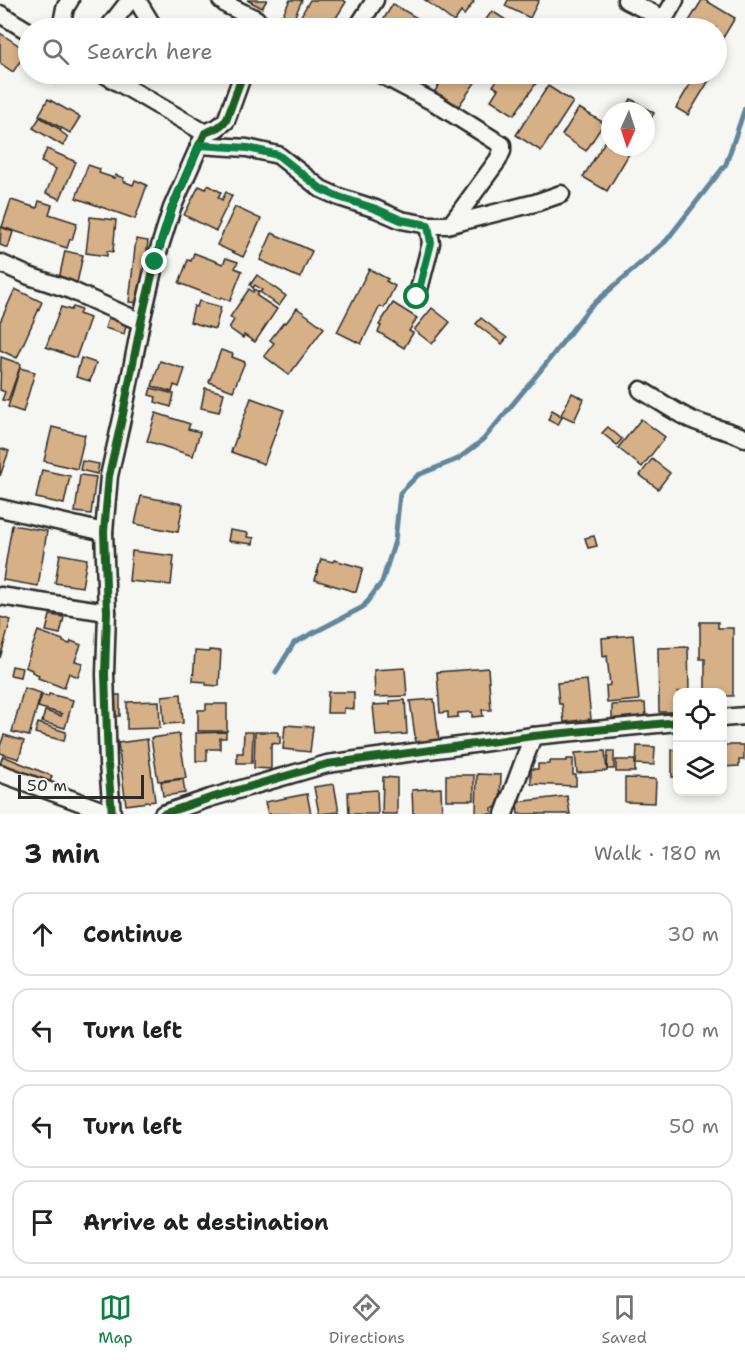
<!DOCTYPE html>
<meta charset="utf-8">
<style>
:root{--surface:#fff;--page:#f6f6f6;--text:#202124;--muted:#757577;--line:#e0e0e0;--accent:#0b8043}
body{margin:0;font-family:"Shantell Sans",sans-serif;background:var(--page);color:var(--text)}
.controls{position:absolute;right:18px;bottom:18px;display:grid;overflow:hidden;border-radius:12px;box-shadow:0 3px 9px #0003}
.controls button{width:54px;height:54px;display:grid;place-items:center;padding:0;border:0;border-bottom:2px solid var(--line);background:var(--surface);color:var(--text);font:30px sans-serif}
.compass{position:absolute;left:601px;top:102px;width:54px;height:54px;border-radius:50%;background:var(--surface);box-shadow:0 3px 9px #0003;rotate:183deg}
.scale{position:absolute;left:18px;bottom:15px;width:126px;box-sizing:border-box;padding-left:6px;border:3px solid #2b2b2b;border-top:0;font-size:16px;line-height:21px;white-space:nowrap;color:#2b2b2b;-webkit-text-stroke:4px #f6f6f2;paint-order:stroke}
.stop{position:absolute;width:18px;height:18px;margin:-14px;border:4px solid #0b8043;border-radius:50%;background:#fff}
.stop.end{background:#0b8043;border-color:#fff;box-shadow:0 2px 6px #0008}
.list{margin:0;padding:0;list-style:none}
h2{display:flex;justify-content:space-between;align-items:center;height:78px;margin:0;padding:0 24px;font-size:26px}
h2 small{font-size:20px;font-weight:400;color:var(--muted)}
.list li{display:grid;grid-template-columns:39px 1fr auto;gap:18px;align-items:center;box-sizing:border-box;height:84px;margin:0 12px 12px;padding:0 12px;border:2px solid var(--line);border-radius:18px}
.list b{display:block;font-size:22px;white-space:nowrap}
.list em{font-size:20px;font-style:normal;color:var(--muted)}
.icon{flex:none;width:33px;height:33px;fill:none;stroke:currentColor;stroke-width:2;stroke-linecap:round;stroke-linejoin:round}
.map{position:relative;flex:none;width:745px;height:814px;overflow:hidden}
.search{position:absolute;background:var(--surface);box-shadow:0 3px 9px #0003;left:18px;right:18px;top:18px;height:66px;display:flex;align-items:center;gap:15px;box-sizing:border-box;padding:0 21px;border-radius:33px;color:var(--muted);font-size:22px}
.sheet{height:462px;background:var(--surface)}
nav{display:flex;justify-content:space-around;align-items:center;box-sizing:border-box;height:84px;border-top:2px solid var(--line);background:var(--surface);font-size:16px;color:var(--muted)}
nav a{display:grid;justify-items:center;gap:3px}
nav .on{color:var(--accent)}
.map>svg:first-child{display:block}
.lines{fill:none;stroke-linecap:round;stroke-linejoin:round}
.stream{stroke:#62869b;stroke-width:5}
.building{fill:#d6b087;stroke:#2b2b2b;stroke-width:1.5}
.minor-casing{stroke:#2b2b2b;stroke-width:21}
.minor{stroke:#f6f6f2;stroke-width:16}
.cycleway-casing{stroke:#f6f6f2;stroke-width:11}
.cycleway{stroke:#1b5e20;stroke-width:8}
.route{stroke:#0b8043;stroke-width:8}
</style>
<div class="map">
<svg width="745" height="814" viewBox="0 0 745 814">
<rect width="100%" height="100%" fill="#f6f6f2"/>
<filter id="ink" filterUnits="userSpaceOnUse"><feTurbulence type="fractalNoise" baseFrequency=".0167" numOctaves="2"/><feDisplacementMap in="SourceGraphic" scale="12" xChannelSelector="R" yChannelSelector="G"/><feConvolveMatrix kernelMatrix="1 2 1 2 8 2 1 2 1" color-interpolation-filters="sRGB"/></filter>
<g filter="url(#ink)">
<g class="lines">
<!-- stream -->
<polyline class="stream" points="276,672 294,643 363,607 382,582 395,541 400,493 418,475 458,459 483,440 545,365 589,308 666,241 726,164 745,108"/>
</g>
<!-- building -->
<g class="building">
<polygon points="247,0 267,0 262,8"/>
<polygon points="290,0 302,0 290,27 279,22"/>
<polygon points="310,0 343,0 346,2 336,18 334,18 328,28 321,28 316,26 315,28 308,25 306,28 300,28 295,26"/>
<polygon points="425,0 471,0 474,2 464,15 461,12 454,22"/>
<polygon points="508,0 539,0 530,18 505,6"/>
<polygon points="702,0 705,0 735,18 718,46 716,45 716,28 689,28 686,26"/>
<polygon points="393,4 417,18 411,28 378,28"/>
<polygon points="492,11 518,28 480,28"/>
<polygon points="0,33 27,51 13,72 0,63"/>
<polygon points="43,74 62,74 56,84 42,76"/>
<polygon points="446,74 481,74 456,110 433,94"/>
<polygon points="501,74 524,74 537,82 514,115 491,100 498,89 493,86"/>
<polygon points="696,74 713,74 688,115 676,108"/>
<polygon points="548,86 573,102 541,151 516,135"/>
<polygon points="48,99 80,117 70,133 39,115"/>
<polygon points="631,99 654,113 646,127 646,111 624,111"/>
<polygon points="579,108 604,123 586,151 562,135"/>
<polygon points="40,117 61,130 60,131 68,137 63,146 33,128"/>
<polygon points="609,135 610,136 610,147 629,147 632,149 607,191 583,177"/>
<polygon points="47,149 76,162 60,199 46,193 56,169 41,162"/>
<polygon points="88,165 100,169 99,173 114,178 115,175 124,178 123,181 133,185 135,180 147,185 135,219 76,198"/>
<polygon points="208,185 221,192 218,197 222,200 226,192 232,196 219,222 220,223 216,231 184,215 199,186 206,189"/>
<polygon points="11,200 37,208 39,201 52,205 49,214 77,223 72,240 70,239 67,248 2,227"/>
<polygon points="235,207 261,219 243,257 217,245"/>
<polygon points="90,217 116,220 113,252 107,251 107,256 86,253"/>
<polygon points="1,227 13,232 8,248 0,245"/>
<polygon points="272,233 312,251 300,278 260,260"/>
<polygon points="136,239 148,241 141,303 129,302"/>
<polygon points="65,251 83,255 77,283 59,279"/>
<polygon points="194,253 223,264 226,258 238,262 235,268 242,271 230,301 221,297 220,299 179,283 188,260 191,261"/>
<polygon points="369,269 388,279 386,281 395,286 384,308 380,306 361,344 337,332"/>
<polygon points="257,275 286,296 279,306 260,292 262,290 255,285 253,288 250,285"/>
<polygon points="15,289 42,302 17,358 0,350 0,322"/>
<polygon points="249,289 253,292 254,289 259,292 257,296 277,309 255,342 244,335 243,338 229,328 234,320 230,317"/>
<polygon points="199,301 221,307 215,329 190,322 194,306 197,307"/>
<polygon points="393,303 417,318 409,331 413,333 404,348 378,332 381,326 379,325"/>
<polygon points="61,307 71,310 73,307 81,310 79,314 90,318 76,358 46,347"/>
<polygon points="297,308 324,328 289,375 264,356 274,343 270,340 284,322 286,323"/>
<polygon points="432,308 450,322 432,344 414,330"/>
<polygon points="109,316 127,322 124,334 105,328"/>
<polygon points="481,318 507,338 502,344 476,324"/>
<polygon points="221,350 233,354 232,357 245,362 233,391 209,382"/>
<polygon points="1,357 21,364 8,401 2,400 5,392 0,390"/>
<polygon points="81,358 96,363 90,381 76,377"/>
<polygon points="160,361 185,369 179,387 174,385 172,392 152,386"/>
<polygon points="20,368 35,372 23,412 8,407"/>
<polygon points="151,388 174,394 171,407 155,402 156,397 149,395"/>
<polygon points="205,388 224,393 219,412 201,408"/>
<polygon points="572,393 584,399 574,421 561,415"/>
<polygon points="251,398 284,410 264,464 231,452"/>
<polygon points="552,410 559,414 559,416 562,417 558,425 548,420"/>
<polygon points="156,413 190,424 188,429 200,432 193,456 147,441"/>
<polygon points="641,419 665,437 642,467 618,448"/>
<polygon points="52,427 85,435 77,469 44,461"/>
<polygon points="608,427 622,439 617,445 602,433"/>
<polygon points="0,448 9,451 0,476"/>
<polygon points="652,459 670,473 658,489 640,475"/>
<polygon points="82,461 99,464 97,474 80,470"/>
<polygon points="42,470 70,476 64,504 36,498"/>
<polygon points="80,475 96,477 91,514 75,512"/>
<polygon points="141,496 183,504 178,532 135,524"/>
<polygon points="12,525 47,531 38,586 3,580"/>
<polygon points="230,530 248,533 247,537 254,538 253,544 228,541"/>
<polygon points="594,536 597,546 588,548 585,538"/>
<polygon points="132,551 174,556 171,585 129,581"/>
<polygon points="60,554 87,559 82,587 55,583"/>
<polygon points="321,559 333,562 334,560 363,568 356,592 315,580"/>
<polygon points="50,615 64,617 60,634 46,631"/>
<polygon points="0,617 11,620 0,658"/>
<polygon points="700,622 718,622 718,628 733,628 733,696 722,696 722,692 705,692 705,659 700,659"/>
<polygon points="38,631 63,640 63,642 70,644 71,641 81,645 75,661 83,663 78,677 69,673 64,688 38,678 39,675 32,672 32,670 25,667"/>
<polygon points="633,635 639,700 607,703 606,686 610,685 607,656 603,657 602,638"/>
<polygon points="688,647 689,692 678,692 678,712 659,712 658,648"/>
<polygon points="209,650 221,651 219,686 206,685 206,682 193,681 195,651 209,652"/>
<polygon points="12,666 22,668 20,677 10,675"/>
<polygon points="405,668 407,696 375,697 374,670"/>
<polygon points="488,668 491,710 482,710 483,716 472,717 472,712 458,713 458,717 448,718 448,712 440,713 437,672"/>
<polygon points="587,680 591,719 564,722 562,704 559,704 557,683"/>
<polygon points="24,688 41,693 29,736 12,732"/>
<polygon points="328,692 354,692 354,709 344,708 344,713 327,713"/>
<polygon points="49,694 73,700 65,728 42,722 45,711 61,716 62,714 38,707 42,695 48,697"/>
<polygon points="181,694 183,723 164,724 162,696"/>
<rect x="110" y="695" width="10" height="21"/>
<polygon points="434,699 439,740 416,743 410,701"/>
<polygon points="405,700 407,734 376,736 373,705 390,704 390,701"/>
<polygon points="159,701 160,728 127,729 127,702"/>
<polygon points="645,703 646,718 612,719 612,705"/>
<polygon points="206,704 227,704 227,731 198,731 198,710 206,710"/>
<polygon points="38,723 66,732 64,741 35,733"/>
<polygon points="285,725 313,727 310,752 283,749"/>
<polygon points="226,732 226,738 220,738 220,749 207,749 207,761 196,761 196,733"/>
<polygon points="244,732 253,732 252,763 237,763 237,753 243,753"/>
<polygon points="255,732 278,732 278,736 280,736 280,744 271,743 271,769 254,768"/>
<polygon points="179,734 186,778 158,781 151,738"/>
<polygon points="4,735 24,741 19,759 0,753 0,746"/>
<polygon points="147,739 155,801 126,805 118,743"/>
<polygon points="722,745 744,745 744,760 739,760 739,766 722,767"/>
<polygon points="637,746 655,747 654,765 636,764"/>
<rect x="672" y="750" width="6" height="27"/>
<polygon points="605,751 607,771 577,773 575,753"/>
<polygon points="608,751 614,751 614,769 607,769"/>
<polygon points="3,756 52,776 49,784 0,763"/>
<polygon points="567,759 573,759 573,775 576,775 576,786 531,784 531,769 538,769 538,764 550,764 550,761 567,761"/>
<rect x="616" y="760" width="19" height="12"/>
<polygon points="477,774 501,775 500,802 495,808 492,808 492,814 476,814"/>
<rect x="446" y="775" width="28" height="25"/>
<polygon points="383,777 397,778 397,814 382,814"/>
<polygon points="625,778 656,779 655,803 625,802"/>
<polygon points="183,779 185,793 163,796 161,782"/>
<polygon points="334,784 339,812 319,814 314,787"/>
<polygon points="441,788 442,814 413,814 412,790"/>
<polygon points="377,790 378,814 349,814 348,792"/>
<polygon points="307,794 311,814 268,814 265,802"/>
<polygon points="567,796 570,814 518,814 517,802"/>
</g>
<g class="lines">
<defs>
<g id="minor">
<polyline points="137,0 154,28"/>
<polyline points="221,0 227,5 256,19 263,28"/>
<polyline points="626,0 660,17 667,14 675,0"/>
<polyline points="0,14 28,31"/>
<polyline points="61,28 65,8 70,0"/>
<polyline points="108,28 130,0"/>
<polyline points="357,28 375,0"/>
<polyline points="104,74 205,133"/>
<polyline points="380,74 437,104 502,145 502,151 498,160 452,223"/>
<polyline points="199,145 247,148 278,155 321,189 339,197 376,209 401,220 428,225 447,225 535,203 561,194"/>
<polyline points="0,263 29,276 68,289 141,322"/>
<polyline points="417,297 431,243 428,225"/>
<path d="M641 390C656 399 671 409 686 417 705 427 726 429 745 438"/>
<polyline points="0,508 104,532"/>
<polyline points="0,596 107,612"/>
<polyline points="722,718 745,716"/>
<polyline points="0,773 112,814"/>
<polyline points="112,814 108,764 105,674 107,612 104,532 109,476 123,414 141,322 155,262 172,208 205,133 217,128 226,121 243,74"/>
<polyline points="163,814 210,798 327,764 533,736 678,722"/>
<polyline points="504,814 533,736"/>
</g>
</defs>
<!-- minor casing -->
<use href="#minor" class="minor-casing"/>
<!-- minor -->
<use href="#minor" class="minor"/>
<defs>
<g id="cycleway">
<polyline points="112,814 108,764 105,674 107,612 104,532 109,476 123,414 141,322 155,262 172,208 205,133 217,128 226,121 243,74"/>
<polyline points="163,814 210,798 327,764 533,736 678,722"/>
</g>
</defs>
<!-- cycleway casing -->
<use href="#cycleway" class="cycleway-casing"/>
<!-- cycleway -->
<use href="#cycleway" class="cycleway"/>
</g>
</g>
<g class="lines" filter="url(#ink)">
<!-- route -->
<polyline class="route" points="155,262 172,208 199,145 248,148 278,155 321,189 339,197 376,209 401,220 428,225 431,243 417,297"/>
</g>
</svg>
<div class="controls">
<button><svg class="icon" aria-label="locate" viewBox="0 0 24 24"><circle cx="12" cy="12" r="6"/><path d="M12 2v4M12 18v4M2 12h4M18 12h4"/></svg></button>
<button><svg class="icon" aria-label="layers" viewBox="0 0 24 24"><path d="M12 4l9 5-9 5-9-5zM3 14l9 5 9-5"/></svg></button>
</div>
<svg class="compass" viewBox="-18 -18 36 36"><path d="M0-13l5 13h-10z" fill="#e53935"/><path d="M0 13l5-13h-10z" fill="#757577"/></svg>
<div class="scale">50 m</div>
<div class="stop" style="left:417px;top:297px"></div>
<div class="stop end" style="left:155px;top:262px"></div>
<div class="search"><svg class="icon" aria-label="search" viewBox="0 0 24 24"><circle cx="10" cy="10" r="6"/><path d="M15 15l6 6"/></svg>Search here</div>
</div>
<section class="sheet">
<h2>3 min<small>Walk · 180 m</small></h2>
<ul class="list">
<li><svg class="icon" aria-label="ahead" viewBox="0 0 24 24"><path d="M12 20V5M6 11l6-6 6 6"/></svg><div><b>Continue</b></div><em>30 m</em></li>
<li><svg class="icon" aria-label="left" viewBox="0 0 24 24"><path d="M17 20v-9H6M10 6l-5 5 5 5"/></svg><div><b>Turn left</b></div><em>100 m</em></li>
<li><svg class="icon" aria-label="left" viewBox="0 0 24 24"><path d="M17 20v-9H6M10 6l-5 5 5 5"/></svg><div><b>Turn left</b></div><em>50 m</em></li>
<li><svg class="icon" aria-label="arrive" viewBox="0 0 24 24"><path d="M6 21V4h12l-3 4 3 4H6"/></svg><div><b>Arrive at destination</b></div></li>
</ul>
</section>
<nav>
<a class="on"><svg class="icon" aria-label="map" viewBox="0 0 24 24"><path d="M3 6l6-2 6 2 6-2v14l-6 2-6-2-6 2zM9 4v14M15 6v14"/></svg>Map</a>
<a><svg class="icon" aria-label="directions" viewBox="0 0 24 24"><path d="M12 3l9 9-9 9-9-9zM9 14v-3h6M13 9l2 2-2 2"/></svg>Directions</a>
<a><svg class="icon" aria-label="saved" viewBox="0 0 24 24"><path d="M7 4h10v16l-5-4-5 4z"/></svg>Saved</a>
</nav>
